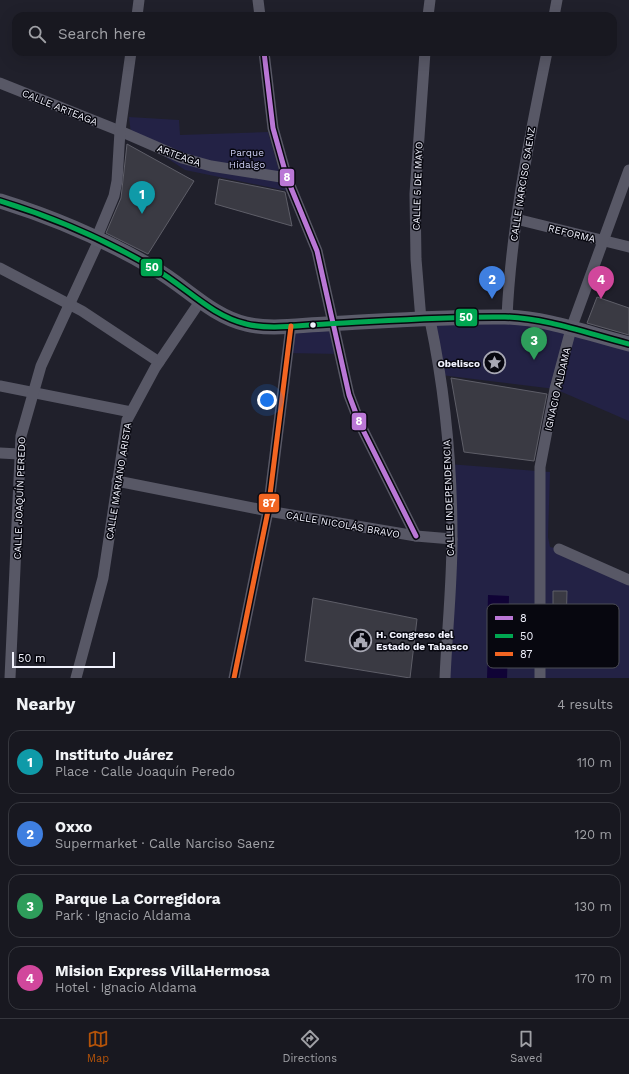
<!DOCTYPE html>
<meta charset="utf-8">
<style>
:root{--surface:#181820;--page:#25252d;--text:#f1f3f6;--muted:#9fa0a5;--line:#36373e;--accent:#b45309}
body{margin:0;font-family:"Work Sans",sans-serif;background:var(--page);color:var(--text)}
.scale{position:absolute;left:12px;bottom:10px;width:103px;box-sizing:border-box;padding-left:4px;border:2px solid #f1f2fd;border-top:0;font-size:11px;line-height:14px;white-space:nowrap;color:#f1f2fd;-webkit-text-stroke:3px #07070f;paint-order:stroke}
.you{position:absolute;left:267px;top:400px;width:14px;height:14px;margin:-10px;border:3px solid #fff;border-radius:50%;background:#1a73e8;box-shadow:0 0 0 6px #1a73e833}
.badge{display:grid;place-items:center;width:26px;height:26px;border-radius:50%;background:var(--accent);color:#fff;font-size:13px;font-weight:700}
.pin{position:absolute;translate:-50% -33px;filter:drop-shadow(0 1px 2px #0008)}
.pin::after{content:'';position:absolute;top:21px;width:14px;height:12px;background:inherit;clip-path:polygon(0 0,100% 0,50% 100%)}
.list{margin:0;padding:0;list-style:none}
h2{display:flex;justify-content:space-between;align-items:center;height:52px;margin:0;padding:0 16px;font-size:17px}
h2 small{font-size:13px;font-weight:400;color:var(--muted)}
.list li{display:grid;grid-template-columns:26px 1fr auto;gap:12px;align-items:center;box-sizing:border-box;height:64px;margin:0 8px 8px;padding:0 8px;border:1px solid var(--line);border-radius:12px}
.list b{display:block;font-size:15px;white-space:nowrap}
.list p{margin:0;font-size:13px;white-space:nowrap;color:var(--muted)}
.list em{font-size:13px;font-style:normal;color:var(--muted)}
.icon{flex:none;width:22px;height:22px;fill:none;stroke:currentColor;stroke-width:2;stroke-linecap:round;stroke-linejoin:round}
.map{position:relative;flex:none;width:629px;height:678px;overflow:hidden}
.search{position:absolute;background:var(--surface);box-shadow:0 4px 16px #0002;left:12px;right:12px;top:12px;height:44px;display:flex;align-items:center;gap:10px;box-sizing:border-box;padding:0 14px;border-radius:12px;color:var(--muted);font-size:15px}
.sheet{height:340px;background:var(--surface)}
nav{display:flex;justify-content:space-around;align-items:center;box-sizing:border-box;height:56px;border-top:1px solid var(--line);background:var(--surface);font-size:11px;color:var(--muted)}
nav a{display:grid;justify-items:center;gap:2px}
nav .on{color:var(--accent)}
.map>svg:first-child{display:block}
.green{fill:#232245}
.water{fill:#100336}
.building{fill:#3a3a43;stroke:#5e5e68}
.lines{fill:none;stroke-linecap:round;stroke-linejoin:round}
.street{stroke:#585866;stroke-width:11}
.secondary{stroke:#5c5c6b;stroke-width:15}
.bus-1-casing{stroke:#07070f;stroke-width:8}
.bus-2-casing{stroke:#07070f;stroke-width:8}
.bus-3-casing{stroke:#07070f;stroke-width:8}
.bus-1{stroke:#ba77d6;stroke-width:5}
.bus-2{stroke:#00a651;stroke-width:5}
.bus-3{stroke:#f26522;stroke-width:5}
.bus-dot{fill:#f1f2fd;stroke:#07070f;stroke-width:1.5}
.labels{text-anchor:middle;stroke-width:3;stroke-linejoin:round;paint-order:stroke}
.street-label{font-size:10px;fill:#f1f2fd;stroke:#07070f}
.park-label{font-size:10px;fill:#cccef3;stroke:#07070f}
.poi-label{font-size:10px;font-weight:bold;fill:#f1f2fd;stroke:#07070f;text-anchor:end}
.key{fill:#07070f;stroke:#4d4e56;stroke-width:1}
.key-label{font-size:11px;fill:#f1f2fd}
.line-badge{stroke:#07070f;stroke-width:1.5}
.badge-label{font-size:11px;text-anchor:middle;font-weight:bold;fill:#fff}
</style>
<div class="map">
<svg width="629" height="678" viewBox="0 0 629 678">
<rect width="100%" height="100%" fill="#20202b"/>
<!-- green -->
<g class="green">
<polygon points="129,117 179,120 180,135 268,132 280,174 288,191 185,170 131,134"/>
<polygon points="507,317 629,344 629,421 555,389 441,375 430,320"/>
<polygon points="334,324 340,354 287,353 291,326"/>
<polygon points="448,464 550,472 548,537 550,547 559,549 629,580 629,678 445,678"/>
</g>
<!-- water -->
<g class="water">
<polygon points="488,595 509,596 508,639 487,639"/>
<polygon points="488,646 508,647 507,678 487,678"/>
</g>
<!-- building -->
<g class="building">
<polygon points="127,144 194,181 148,254 106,233 121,198"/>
<polygon points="219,179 285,192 292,226 215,204"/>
<polygon points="597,297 629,308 629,335 587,323"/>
<polygon points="451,378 547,394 534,461 464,452"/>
<polygon points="553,591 567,591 566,629 553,629"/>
<polygon points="313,598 417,619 410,678 305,661"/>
</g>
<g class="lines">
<!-- street -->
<g class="street">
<polyline points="258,0 260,16"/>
<polyline points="137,16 139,0"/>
<polyline points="428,16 430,0"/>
<polyline points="554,16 557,0"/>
<polyline points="264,52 273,128 287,178 317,251 349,395 360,424 416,536"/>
<polyline points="0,83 120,131 182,158 211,166 287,178"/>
<polyline points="516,219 629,247"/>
<polyline points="97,237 114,196 117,181 120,131 131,52"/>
<polyline points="0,268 82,311 159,362"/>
<path d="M507 317C511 228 529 140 547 52"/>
<polyline points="421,320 416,259 415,194 425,52"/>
<path d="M430 320C445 391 452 466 452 539 452 585 447 632 445 678"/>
<polyline points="0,386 131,412"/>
<polyline points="0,453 19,454"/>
<polyline points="117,481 268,511 416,536 452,539"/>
<polyline points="559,549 629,580"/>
<polyline points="10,678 21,436 41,366 100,238"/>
<polyline points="76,678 103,578 127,420 155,368 201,300"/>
<polyline points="234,678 268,511 291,326"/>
<polyline points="540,678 540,467 555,389 571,329 629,170"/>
</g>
<!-- secondary -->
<path class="secondary" d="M0 201C55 218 106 240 155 269 185 286 211 316 246 324 269 330 301 325 326 324 385 321 446 316 505 317 547 318 589 334 629 344"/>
<defs>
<polyline id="bus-1" points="264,52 273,128 287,178 317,251 349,395 360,424 416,536"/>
<path id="bus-2" d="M0 201C55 218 106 240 155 269 185 286 211 316 246 324 269 330 301 325 326 324 385 321 446 316 505 317 547 318 589 334 629 344"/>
<polyline id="bus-3" points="234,678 268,511 291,326"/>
</defs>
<!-- bus-1 casing -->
<use href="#bus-1" class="bus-1-casing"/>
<!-- bus-2 casing -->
<use href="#bus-2" class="bus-2-casing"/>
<!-- bus-3 casing -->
<use href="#bus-3" class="bus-3-casing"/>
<!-- bus-1 -->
<use href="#bus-1" class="bus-1"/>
<!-- bus-2 -->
<use href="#bus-2" class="bus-2"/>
<!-- bus-3 -->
<use href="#bus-3" class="bus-3"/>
</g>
<!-- icons -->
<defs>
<symbol id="sight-ring" viewBox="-11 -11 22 22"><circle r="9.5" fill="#07070f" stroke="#a8a8b4" stroke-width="1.5"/><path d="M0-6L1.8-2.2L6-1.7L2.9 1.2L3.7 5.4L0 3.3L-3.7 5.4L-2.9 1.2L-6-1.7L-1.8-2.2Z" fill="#a8a8b4"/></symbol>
<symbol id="civic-ring" viewBox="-11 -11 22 22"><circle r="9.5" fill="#07070f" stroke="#a8a8b4" stroke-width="1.5"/><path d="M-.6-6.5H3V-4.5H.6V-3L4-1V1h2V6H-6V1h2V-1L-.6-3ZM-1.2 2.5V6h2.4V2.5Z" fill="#a8a8b4"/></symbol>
</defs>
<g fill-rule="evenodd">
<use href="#sight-ring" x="482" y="350" width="25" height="25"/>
<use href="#civic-ring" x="348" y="628" width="25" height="25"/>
</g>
<!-- markers -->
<circle class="bus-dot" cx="313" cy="325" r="3.5"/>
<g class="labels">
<!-- street labels -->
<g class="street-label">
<text transform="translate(60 107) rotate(22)" y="4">CALLE ARTEAGA</text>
<text transform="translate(179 155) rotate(20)" y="4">ARTEAGA</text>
<text transform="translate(522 184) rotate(-81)" y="4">CALLE NARCISO SAENZ</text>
<text transform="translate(417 186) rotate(-88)" y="4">CALLE 5 DE MAYO</text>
<text transform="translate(572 233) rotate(14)" y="4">REFORMA</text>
<text transform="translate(557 389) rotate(-77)" y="4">IGNACIO ALDAMA</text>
<text transform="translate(118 481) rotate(-81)" y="4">CALLE MARIANO ARISTA</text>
<text transform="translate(19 498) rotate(-88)" y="4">CALLE JOAQUÍN PEREDO</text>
<text transform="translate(448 498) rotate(-92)" y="4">CALLE INDEPENDENCIA</text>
<text transform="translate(343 524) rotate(10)" y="4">CALLE NICOLÁS BRAVO</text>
</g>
<!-- park labels -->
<g class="park-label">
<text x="247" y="156">Parque<tspan x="247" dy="12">Hidalgo</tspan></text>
</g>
<!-- poi labels -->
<g class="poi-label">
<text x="480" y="367">Obelisco</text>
<text x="376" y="638" text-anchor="start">H. Congreso del<tspan x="376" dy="12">Estado de Tabasco</tspan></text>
</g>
</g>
<!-- legend -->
<rect x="487" y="604" width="132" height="64" rx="6" class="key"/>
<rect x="495" y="616" width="18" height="4" fill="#ba77d6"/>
<rect x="495" y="634" width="18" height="4" fill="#00a651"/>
<rect x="495" y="652" width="18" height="4" fill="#f26522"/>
<g class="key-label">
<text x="520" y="622">8</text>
<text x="520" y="640">50</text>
<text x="520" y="658">87</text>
</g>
<g class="line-badge">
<rect x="279" y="168" width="16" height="19" rx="4" fill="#ba77d6"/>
<rect x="140" y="258" width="23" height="19" rx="4" fill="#00a651"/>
<rect x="455" y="308" width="23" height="19" rx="4" fill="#00a651"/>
<rect x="351" y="412" width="16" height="19" rx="4" fill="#ba77d6"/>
<rect x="258" y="493" width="22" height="20" rx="4" fill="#f26522"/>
</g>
<g class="badge-label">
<text x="287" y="181">8</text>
<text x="152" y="271">50</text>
<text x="466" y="321">50</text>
<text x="359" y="425">8</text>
<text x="269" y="507">87</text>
</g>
</svg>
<div class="scale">50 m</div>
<div class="you"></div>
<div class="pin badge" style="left:142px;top:214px;background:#0f9aa8">1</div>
<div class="pin badge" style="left:492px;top:299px;background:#3f7fe0">2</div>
<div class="pin badge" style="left:534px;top:360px;background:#2e9e5b">3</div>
<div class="pin badge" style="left:601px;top:299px;background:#d1479c">4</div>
<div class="search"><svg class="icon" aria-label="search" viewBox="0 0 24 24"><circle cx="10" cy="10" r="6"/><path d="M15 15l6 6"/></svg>Search here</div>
</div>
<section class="sheet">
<h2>Nearby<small>4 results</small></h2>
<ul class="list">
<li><span class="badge" style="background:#0f9aa8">1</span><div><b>Instituto Juárez</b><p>Place · Calle Joaquín Peredo</p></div><em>110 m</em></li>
<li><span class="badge" style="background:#3f7fe0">2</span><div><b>Oxxo</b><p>Supermarket · Calle Narciso Saenz</p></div><em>120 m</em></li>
<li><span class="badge" style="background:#2e9e5b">3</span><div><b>Parque La Corregidora</b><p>Park · Ignacio Aldama</p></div><em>130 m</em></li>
<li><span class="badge" style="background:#d1479c">4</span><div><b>Mision Express VillaHermosa</b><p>Hotel · Ignacio Aldama</p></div><em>170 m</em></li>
</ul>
</section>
<nav>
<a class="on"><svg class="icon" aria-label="map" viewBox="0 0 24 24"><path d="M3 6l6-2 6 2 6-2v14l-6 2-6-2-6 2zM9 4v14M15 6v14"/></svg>Map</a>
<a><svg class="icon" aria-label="directions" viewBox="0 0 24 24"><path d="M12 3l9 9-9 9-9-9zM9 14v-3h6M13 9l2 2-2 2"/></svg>Directions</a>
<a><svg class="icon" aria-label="saved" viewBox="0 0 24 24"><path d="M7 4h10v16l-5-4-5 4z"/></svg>Saved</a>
</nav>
